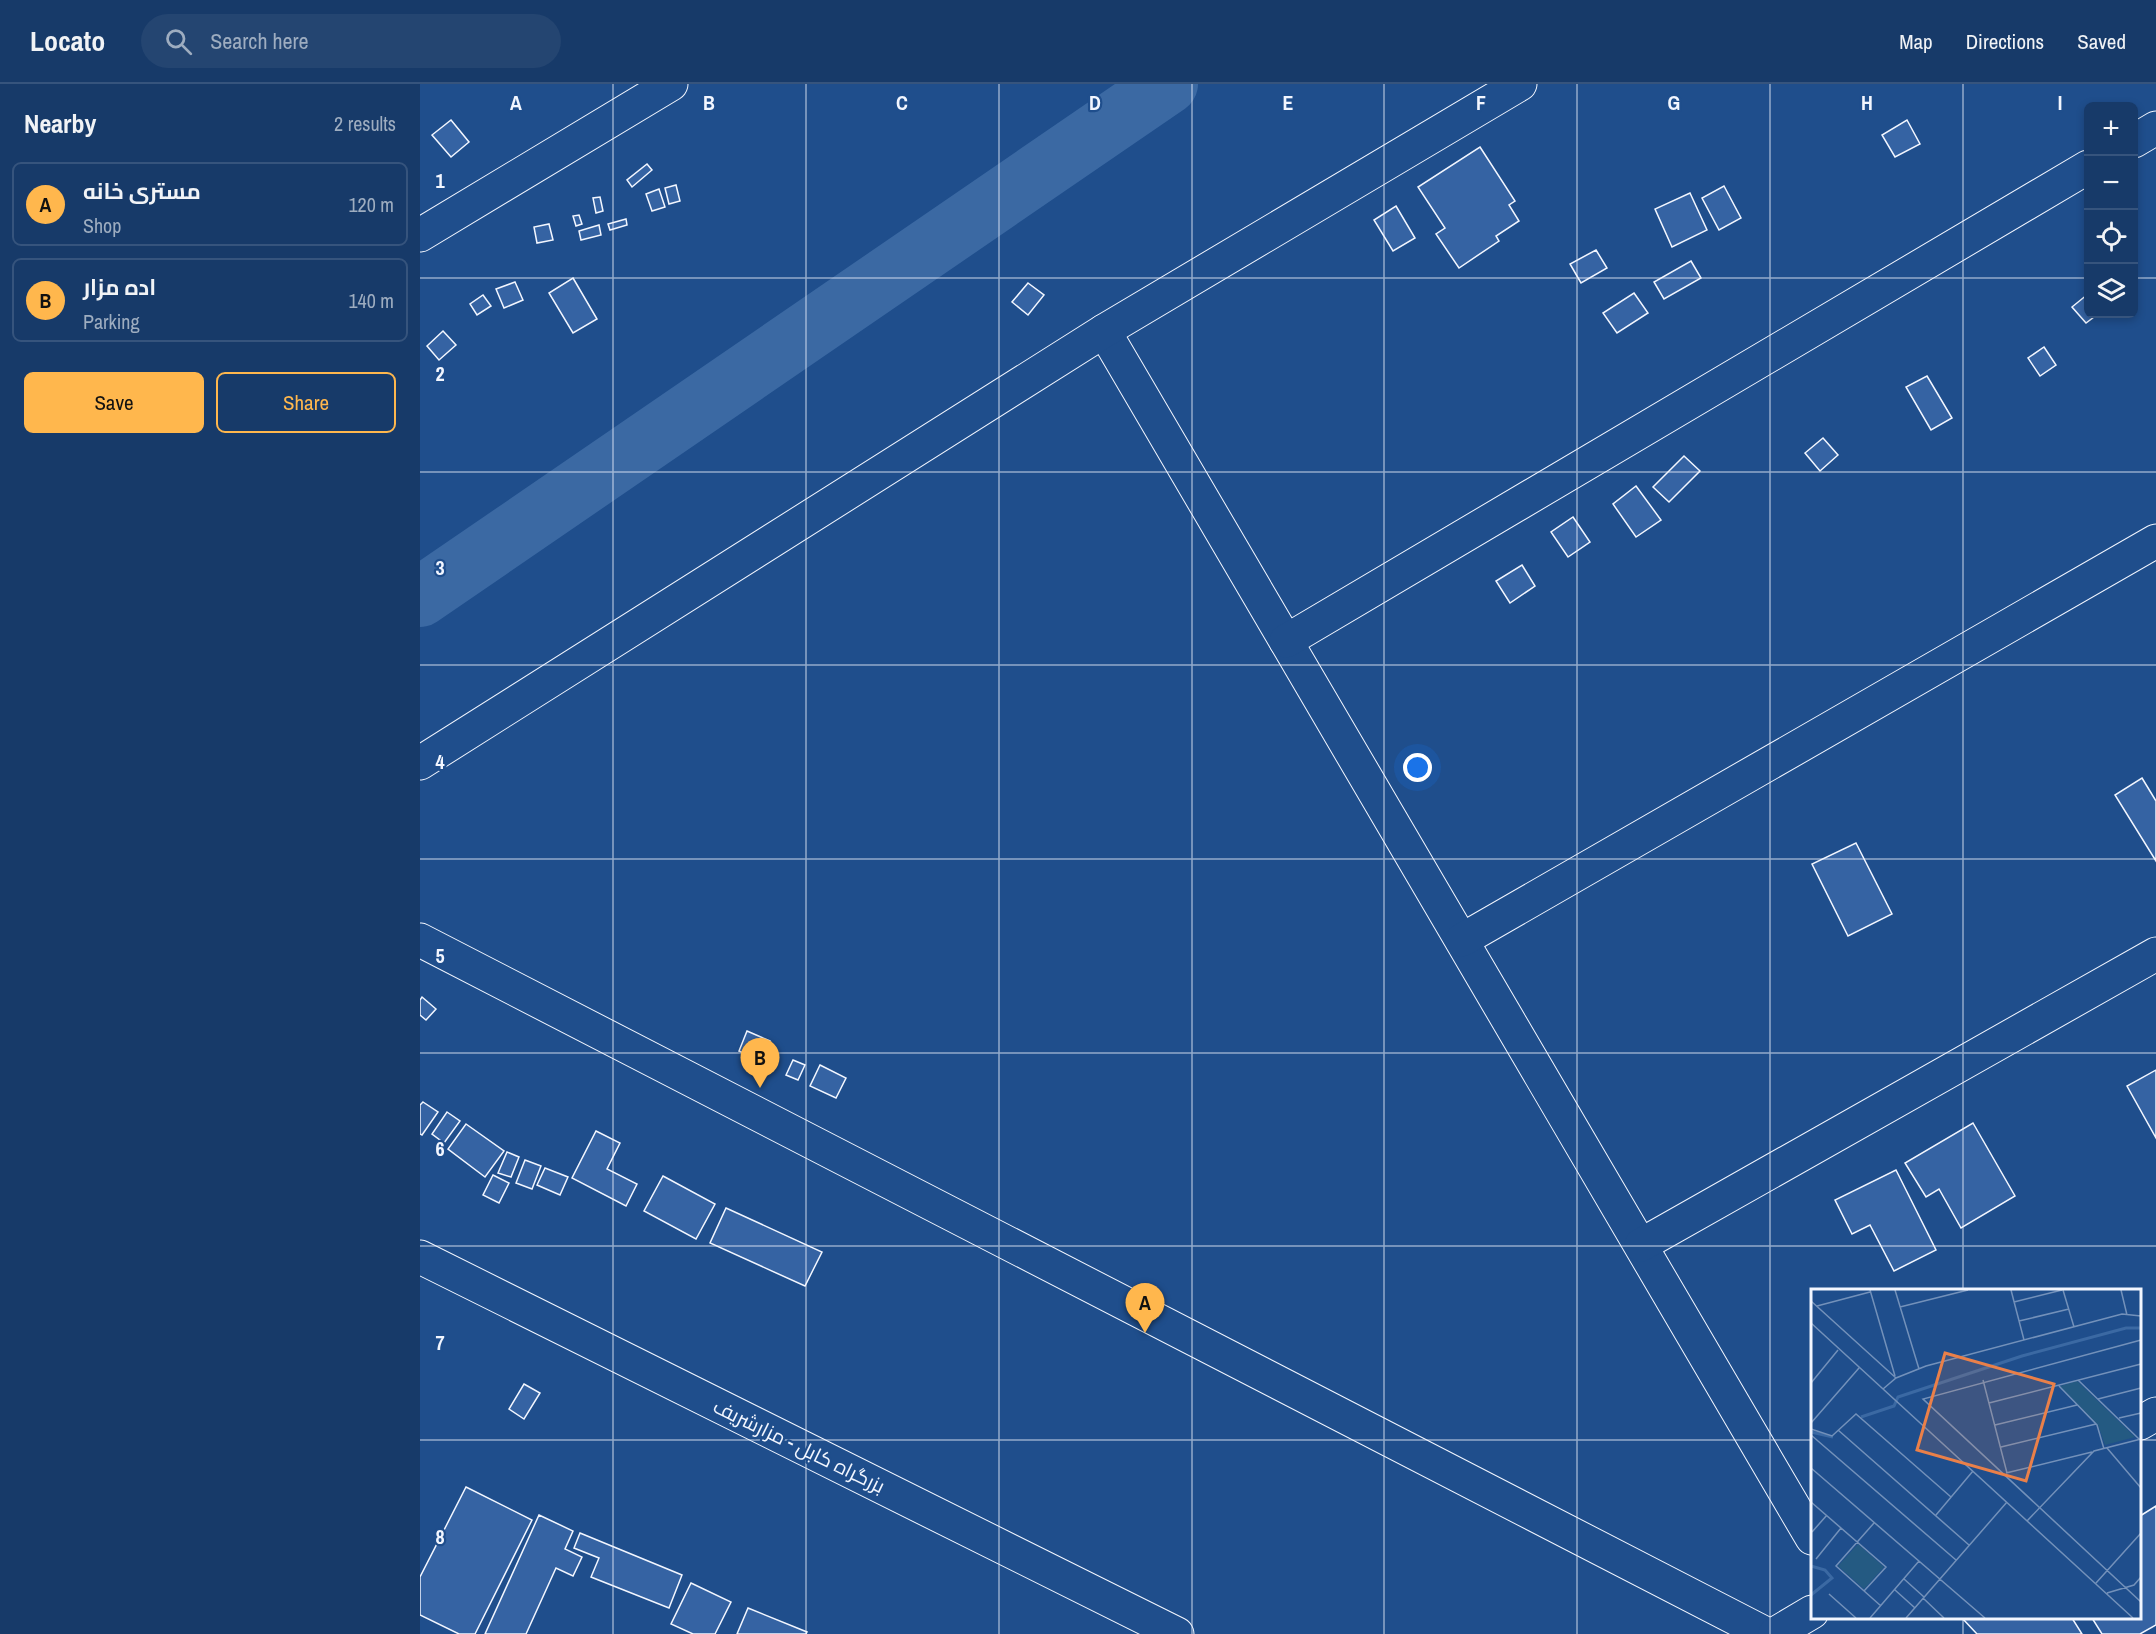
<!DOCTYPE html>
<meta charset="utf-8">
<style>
:root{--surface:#173a69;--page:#244571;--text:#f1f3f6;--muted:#9eadc0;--line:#36547d;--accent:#ffb74d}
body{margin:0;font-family:"Archivo Narrow",Cairo,sans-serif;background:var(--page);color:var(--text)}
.controls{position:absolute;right:18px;top:18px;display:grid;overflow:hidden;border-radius:9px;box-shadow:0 3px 9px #0003}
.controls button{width:54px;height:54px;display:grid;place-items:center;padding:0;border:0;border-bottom:2px solid var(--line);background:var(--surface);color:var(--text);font:30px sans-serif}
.you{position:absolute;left:998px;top:684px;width:21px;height:21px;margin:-15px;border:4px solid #fff;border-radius:50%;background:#1a73e8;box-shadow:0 0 0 9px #1a73e833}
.badge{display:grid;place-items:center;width:39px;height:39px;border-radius:50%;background:var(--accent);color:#111;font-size:20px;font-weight:700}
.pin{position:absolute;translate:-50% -50px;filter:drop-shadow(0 2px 3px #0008)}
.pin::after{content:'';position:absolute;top:32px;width:21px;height:18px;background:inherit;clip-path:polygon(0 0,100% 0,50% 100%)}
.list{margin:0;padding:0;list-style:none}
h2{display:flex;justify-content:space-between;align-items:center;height:78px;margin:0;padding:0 24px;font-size:26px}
h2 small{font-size:20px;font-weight:400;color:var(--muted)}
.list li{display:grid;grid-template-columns:39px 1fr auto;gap:18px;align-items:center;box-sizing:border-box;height:84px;margin:0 12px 12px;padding:0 12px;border:2px solid var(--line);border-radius:9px}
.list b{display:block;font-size:22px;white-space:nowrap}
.list p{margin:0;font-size:20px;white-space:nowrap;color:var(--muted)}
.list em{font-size:20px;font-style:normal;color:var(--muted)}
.actions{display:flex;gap:12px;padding:18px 24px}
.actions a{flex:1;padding:14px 0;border:2px solid var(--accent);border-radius:9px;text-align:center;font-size:21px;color:var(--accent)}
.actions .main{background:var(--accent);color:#111}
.icon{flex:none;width:33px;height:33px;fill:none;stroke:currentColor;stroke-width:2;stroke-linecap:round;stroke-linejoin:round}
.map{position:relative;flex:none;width:1736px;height:1550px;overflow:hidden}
header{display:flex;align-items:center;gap:36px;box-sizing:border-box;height:84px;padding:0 30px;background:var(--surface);border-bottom:2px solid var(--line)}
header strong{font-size:28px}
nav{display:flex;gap:33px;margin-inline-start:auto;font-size:21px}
.search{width:420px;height:54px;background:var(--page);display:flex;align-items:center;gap:15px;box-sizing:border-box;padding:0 21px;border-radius:33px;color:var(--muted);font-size:22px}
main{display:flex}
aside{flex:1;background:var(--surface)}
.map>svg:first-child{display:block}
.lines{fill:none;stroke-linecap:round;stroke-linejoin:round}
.river{stroke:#3b69a3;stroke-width:60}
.building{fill:#3563a3;stroke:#f2f6ff;stroke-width:1.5}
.minor-casing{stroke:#f2f6ff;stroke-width:35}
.highway-casing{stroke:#f2f6ff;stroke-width:35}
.minor{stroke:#1f4e8c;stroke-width:33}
.highway{stroke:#1f4e8c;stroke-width:33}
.grid{fill:none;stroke:#f2f6ff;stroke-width:1.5;stroke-opacity:0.55}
.labels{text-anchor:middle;stroke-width:4.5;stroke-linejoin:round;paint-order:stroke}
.street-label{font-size:20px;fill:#f2f6ff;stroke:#1f4e8c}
.inset-river{fill:none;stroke:#3b69a3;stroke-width:3}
.inset-road{fill:none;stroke:#7391ba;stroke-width:1.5}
.view{fill:#ea8049;fill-opacity:0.15;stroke:#ea8049;stroke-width:3}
.inset-edge{fill:none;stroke:#f2f6ff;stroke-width:3}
.grid-label{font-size:20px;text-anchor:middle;font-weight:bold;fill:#f2f6ff;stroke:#1f4e8c;stroke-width:4.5;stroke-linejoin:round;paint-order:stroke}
</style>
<header>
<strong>Locato</strong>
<div class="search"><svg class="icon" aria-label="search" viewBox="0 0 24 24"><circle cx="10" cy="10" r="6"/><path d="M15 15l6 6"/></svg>Search here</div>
<nav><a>Map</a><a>Directions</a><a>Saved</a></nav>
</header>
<main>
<aside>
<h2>Nearby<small>2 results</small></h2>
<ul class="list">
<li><span class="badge">A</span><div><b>مستری خانه</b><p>Shop</p></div><em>120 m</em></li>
<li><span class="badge">B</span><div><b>اده مزار</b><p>Parking</p></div><em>140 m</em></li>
</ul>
<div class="actions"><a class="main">Save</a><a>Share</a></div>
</aside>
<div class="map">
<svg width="1736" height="1550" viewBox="0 0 1736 1550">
<rect width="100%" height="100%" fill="#1f4e8c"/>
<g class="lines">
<!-- river -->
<polyline class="river" points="0,513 748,0"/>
</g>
<!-- building -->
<g class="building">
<polygon points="31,36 49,58 31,73 12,51"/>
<polygon points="1487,36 1500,60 1475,73 1462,51"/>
<polygon points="1060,63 1095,117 1089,121 1099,137 1076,152 1079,157 1039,184 1016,150 1025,144 998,103"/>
<polygon points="227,80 232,86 212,103 207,96"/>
<polygon points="256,101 260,117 249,120 245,104"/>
<polygon points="1304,102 1321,134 1299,146 1282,114"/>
<polygon points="239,105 245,123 232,127 226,110"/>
<polygon points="1270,109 1287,146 1252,163 1235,125"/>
<polygon points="180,113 183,127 176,129 173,114"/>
<polygon points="976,122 995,154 973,167 954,136"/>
<polygon points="159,131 162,140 156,142 153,132"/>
<polygon points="206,135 207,141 190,146 188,140"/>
<polygon points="129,140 133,156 117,159 114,143"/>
<polygon points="179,141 181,151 161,156 159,147"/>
<polygon points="1176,166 1187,184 1161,199 1150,180"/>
<polygon points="1271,177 1281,194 1244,215 1234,198"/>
<polygon points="153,194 177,235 153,249 129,209"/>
<polygon points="95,198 103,216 84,224 76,205"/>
<polygon points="608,199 624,211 608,231 592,218"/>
<polygon points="1214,209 1228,229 1197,249 1183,229"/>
<polygon points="1668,210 1668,230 1678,230 1666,239 1652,223"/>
<polygon points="63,211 71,222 57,231 50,220"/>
<polygon points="23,247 36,261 19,276 7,262"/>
<polygon points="1624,263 1636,281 1620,292 1608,274"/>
<polygon points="1507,292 1532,334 1511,346 1486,303"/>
<polygon points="1403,354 1418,371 1400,387 1385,369"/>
<polygon points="1264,372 1280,387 1249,418 1233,403"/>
<polygon points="1216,402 1241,436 1216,453 1193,420"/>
<polygon points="1153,433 1170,458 1148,473 1131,448"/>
<polygon points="1102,481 1115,502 1090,519 1076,497"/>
<polygon points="1722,694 1736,717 1736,777 1695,711"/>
<polygon points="1436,759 1472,830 1428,852 1392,780"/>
<polygon points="2,913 16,925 6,936 0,931 0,916"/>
<polygon points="327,947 350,957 341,977 319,967"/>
<polygon points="373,976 385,981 378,996 366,991"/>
<polygon points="400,981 426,994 416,1014 390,1002"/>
<polygon points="1736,986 1736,1054 1707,1002"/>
<polygon points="3,1018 18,1028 2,1051 0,1050 0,1021"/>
<polygon points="27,1028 40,1037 24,1059 12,1050"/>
<polygon points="1553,1039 1595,1112 1541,1144 1519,1105 1506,1113 1485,1079"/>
<polygon points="46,1040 84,1067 65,1093 28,1065"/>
<polygon points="176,1047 200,1059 187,1085 217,1100 206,1122 152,1094"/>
<polygon points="87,1068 99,1073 91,1093 78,1089"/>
<polygon points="105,1076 121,1082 112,1105 96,1099"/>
<polygon points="125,1084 148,1093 140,1111 117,1101"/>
<polygon points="1476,1086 1516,1166 1474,1187 1450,1141 1432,1150 1415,1116"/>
<polygon points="73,1091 89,1099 79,1119 63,1111"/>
<polygon points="243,1092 295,1120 276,1155 224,1127"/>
<polygon points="306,1124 402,1168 385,1202 290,1159"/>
<polygon points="104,1300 120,1309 104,1335 89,1325"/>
<polygon points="46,1403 112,1436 55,1550 39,1550 0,1531 0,1493"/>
<polygon points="1736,1422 1736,1541 1720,1550 1682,1550 1672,1534 1720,1534 1720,1432"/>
<polygon points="119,1431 153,1447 145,1465 162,1473 153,1492 136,1484 106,1550 65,1550"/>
<polygon points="160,1449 262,1491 249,1524 171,1493 179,1474 154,1464"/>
<polygon points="271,1499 311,1518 295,1550 273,1550 251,1540"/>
<polygon points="328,1524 387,1548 386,1550 317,1550"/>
<polygon points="1542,1534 1652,1534 1662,1550 1557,1550"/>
</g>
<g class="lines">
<defs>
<g id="minor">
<polyline points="1714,57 1736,44"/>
<polyline points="0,151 251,0"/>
<polyline points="684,247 1392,1454"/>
<polyline points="866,557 1668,83"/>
<polyline points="0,679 684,247 1100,0"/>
<polyline points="0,856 1346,1550"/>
<polyline points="1042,856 1736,457"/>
<polyline points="1221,1161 1736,870"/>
<polyline points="1720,1339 1736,1330"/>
<polyline points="1355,1550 1392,1528"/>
</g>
<polyline id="highway" points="0,1173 757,1550"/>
</defs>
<!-- minor casing -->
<use href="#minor" class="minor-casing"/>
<!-- highway casing -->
<use href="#highway" class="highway-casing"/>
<!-- minor -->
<use href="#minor" class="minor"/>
<!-- highway -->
<use href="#highway" class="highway"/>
</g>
<!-- grid -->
<path class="grid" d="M193 0V1550M386 0V1550M579 0V1550M772 0V1550M964 0V1550M1157 0V1550M1350 0V1550M1543 0V1206M0 194H1668M1714 194H1736M0 388H1736M0 581H1736M0 775H1736M0 969H1736M0 1162H1736M0 1356H1392M1720 1356H1736M1543 1534V1550"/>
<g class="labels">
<!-- street labels -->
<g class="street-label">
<text transform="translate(379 1362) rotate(26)" y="7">بزرگراه کابل - مزارشریف</text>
</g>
</g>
<!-- overview -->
<g transform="translate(1391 1205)">
<rect width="330" height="330" fill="#1f4e8c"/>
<path d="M266 92 324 148 294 156 287 136 249 97ZM47 255 73 278 53 300 27 277Z" fill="#245a82"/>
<path class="inset-river" d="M50 128 83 117 87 108 211 67 315 39H330M0 143 22 148M0 277 14 281 21 289 0 306"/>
<path class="inset-road" d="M59 1 84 87M84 1 108 80M200 1 213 51M252 1 263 38M310 1 316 26M0 12 85 89M203 13 251 1M6 17 59 3M89 18 157 1M208 32 258 20M0 34 322 329M330 51 112 110 330 313M172 91 196 184M267 91 328 150M0 94 27 61M248 97 286 136 293 160M72 100 85 89 115 77 311 25 330 27M287 110 330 99M178 114 330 75M308 129 330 124M0 134 48 79M184 136 266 116M0 140 21 147 45 125 140 208M27 141 158 256M0 146 145 271M190 158 285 135M296 159 330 199M0 179 174 329M195 184 281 163M0 213 75 278 53 302M125 226 162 182M216 232 283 162 330 150M63 234 25 277 70 317M1 243 16 226M5 270 30 239M93 290 113 308M285 294 330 244M84 301 104 319M296 304 323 296 330 288M18 305 45 329M112 309 133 329M59 329 108 272M95 329 196 213"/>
<path class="view" d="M134 64 243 95 215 192 106 161Z"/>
<rect width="330" height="330" class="inset-edge"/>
</g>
<g class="grid-label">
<text x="96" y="26">A</text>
<text x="289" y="26">B</text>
<text x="482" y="26">C</text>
<text x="675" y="26">D</text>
<text x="868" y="26">E</text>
<text x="1061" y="26">F</text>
<text x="1254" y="26">G</text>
<text x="1447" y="26">H</text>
<text x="1640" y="26">I</text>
<text x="20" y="104">1</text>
<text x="20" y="297">2</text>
<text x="20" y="491">3</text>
<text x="20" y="685">4</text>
<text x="20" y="879">5</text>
<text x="20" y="1072">6</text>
<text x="20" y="1266">7</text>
<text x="20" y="1460">8</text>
</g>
</svg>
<div class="controls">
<button>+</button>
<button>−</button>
<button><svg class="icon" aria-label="locate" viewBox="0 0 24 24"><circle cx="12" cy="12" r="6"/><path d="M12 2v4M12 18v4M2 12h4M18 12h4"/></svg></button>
<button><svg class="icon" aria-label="layers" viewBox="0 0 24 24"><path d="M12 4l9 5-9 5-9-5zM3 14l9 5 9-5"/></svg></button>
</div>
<div class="you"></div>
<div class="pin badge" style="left:725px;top:1249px">A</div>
<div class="pin badge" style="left:340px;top:1004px">B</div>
</div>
</main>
